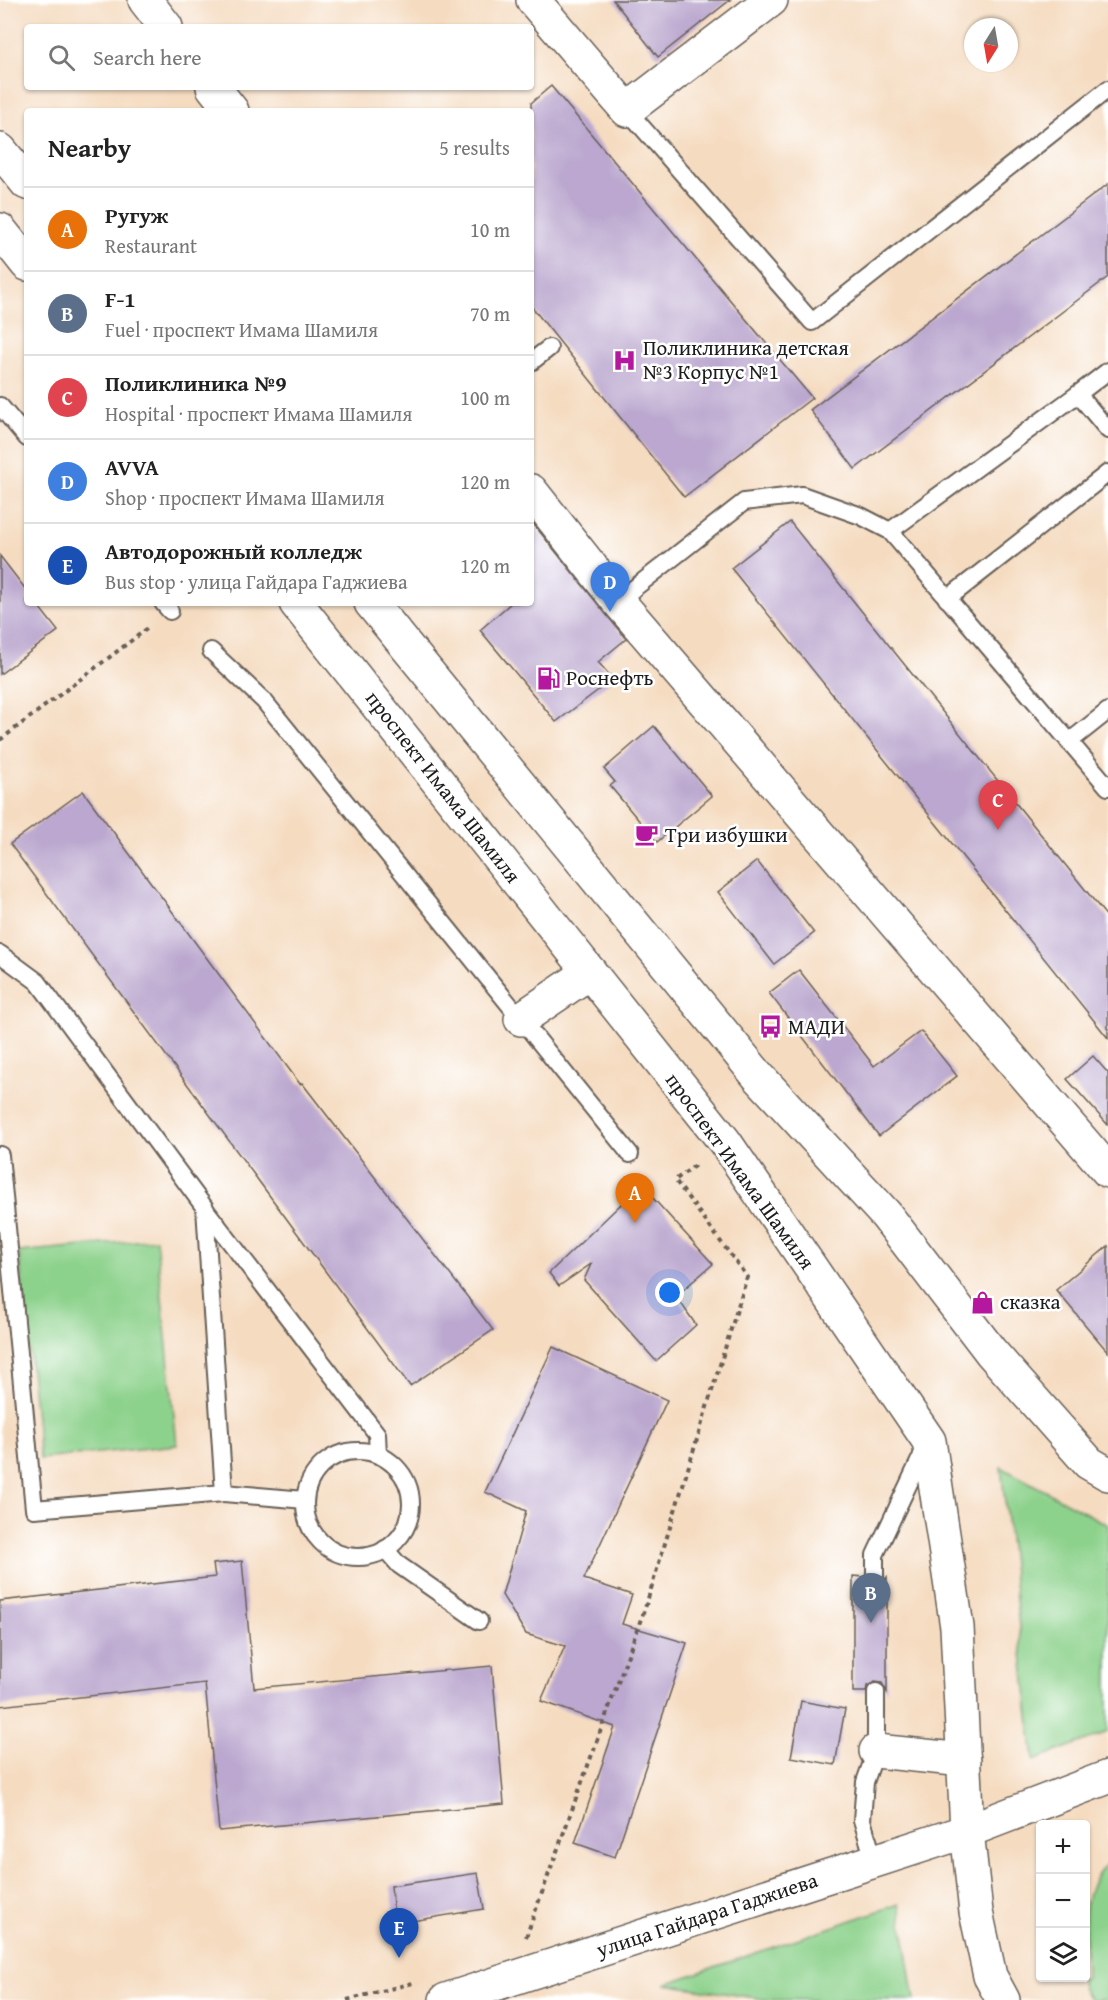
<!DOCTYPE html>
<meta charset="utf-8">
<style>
:root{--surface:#fff;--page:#f6f6f6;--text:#222;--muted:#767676;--line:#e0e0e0;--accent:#db2777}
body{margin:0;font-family:"Gentium Book Plus",serif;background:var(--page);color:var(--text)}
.controls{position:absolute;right:18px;bottom:18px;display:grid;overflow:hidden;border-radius:6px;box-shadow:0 2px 4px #0004}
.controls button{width:54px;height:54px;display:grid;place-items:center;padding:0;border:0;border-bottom:2px solid var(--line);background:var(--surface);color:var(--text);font:30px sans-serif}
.compass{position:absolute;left:964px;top:18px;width:54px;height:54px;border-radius:50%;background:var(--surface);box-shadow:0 2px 4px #0004;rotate:191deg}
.you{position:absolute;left:670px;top:1293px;width:21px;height:21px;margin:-15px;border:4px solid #fff;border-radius:50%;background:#1a73e8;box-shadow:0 0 0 9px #1a73e833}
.badge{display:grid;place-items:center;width:39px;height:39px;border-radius:50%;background:var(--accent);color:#fff;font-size:20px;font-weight:700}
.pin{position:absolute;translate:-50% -50px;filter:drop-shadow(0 2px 3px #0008)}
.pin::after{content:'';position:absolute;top:32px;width:21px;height:18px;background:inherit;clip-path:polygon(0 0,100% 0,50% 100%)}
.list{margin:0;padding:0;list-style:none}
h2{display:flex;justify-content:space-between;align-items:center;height:78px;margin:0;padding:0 24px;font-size:26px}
h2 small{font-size:20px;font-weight:400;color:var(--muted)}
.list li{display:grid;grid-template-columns:39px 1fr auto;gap:18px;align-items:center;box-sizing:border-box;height:84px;padding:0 24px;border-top:2px solid var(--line)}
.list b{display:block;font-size:22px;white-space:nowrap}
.list p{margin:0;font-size:20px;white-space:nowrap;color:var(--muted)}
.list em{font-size:20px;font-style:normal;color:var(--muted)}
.icon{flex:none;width:33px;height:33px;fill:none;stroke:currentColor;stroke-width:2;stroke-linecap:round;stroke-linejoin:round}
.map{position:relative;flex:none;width:1108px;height:2000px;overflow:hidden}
.search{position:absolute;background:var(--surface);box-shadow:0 2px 4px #0004;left:24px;top:24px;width:510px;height:66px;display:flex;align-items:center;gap:15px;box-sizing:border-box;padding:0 21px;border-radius:6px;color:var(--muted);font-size:22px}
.panel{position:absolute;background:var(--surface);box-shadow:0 2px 4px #0004;left:24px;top:108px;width:510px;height:498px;border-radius:6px}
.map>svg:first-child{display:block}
.green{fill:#8dd28c;stroke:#547754;stroke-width:1.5}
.building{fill:#bba7cf}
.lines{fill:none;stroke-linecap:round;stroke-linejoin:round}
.lane-casing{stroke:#685f56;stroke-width:20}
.street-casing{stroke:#685f56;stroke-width:36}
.primary-casing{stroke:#685f56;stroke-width:36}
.path{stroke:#685f56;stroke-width:4;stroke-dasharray:4.5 4.5;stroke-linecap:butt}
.lane{stroke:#fff;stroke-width:16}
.street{stroke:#fff;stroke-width:33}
.primary{stroke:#fff;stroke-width:33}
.labels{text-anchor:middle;stroke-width:5;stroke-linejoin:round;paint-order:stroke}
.poi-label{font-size:21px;fill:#1c1c1c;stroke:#fff;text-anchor:start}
.street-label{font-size:21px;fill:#1c1c1c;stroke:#fff}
</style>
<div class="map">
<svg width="1108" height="2000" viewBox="0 0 1108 2000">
<rect width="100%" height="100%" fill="#fff"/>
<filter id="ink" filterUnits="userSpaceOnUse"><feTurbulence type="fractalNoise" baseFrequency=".0167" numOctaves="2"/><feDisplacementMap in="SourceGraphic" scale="12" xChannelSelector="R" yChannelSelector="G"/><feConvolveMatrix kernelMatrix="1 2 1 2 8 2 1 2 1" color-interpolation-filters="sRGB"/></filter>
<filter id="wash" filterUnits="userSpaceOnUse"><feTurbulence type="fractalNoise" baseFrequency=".008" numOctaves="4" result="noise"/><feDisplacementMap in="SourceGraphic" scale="24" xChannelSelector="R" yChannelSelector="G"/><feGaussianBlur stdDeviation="1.35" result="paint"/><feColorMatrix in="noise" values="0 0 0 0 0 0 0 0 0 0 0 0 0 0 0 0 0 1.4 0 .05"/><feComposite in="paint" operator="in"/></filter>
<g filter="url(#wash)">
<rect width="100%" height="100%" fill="#f5dcc1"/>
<!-- green -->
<g class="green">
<polygon points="156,1239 177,1445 40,1459 19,1252"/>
<polygon points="1001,1467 1108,1525 1108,1732 1034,1760"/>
<path d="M1108 1863V2000H1091L1082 1988 1080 1978H1086C1086 1941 1076 1890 1108 1863Z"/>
<polygon points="899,1904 915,2000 769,2000 665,1984"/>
</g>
<g id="blocks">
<!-- building -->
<g class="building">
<polygon points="613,0 730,0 658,57"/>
<polygon points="551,86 812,398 684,497 531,306 531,103"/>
<polygon points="1108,184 1108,277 855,469 810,410"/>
<polygon points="531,521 626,639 598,662 613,679 556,722 480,630 511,603 531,603"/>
<polygon points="790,522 1108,918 1108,1038 731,568"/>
<polygon points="0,556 27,591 27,603 36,603 58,631 0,674"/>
<polygon points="654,726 712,796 657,842 610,786 615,782 604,769"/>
<polygon points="83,791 300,1084 302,1083 493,1330 410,1386 10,844"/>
<polygon points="757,861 814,933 774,964 718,892"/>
<polygon points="799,970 874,1066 921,1031 957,1076 879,1136 769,993"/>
<polygon points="1093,1056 1108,1073 1108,1125 1067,1079"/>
<polygon points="641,1185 713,1264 676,1296 696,1325 656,1361 584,1280 591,1264 559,1286 549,1273"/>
<polygon points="1108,1246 1108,1352 1056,1290"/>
<polygon points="553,1347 667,1400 584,1579 632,1595 622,1624 687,1643 615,1857 575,1843 615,1727 541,1701 565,1646 526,1634 502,1595 526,1511 485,1492"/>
<polygon points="242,1561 254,1688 492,1666 504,1804 219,1831 205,1683 0,1706 0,1601 215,1577 213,1564"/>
<polygon points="853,1576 864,1577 866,1583 874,1587 881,1586 887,1577 887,1692 882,1683 875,1682 867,1686 866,1692 853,1692"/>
<polygon points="801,1701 845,1709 835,1765 791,1757"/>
<polygon points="478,1873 484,1909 395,1924 391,1886"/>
</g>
</g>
</g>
<g filter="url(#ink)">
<use href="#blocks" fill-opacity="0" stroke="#685f56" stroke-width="1.5"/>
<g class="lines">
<defs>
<g id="lane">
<polyline points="627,110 812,322 1108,89"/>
<polyline points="531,362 549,348"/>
<polyline points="1108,371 1078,394 1108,430"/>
<polyline points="0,406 27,438"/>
<polyline points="890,531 1078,394"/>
<polyline points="947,599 1108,473"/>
<polyline points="618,601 744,502 802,495 861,516 890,531 1108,787"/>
<polyline points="163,603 170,611"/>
<polyline points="211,651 264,701 630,1154"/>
<polyline points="1069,742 1108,711"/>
<polyline points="0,954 38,982 205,1208 224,1493 34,1509 0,1155"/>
<polyline points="205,1209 377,1434 378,1455"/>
<circle cx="358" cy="1504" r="53"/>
<polyline points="224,1493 305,1500"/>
<polyline points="385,1549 399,1565 479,1621"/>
<polyline points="875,1577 875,1555 926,1447"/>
<polyline points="874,1860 862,1820 865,1782 876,1751 876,1692"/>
</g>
<g id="street">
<polyline points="145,0 166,27"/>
<polyline points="533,0 627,110 771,0"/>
<polyline points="213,87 232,111"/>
<polyline points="531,491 618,601 1108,1171"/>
<polyline points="521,1019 590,972"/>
<polyline points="876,1751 964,1760"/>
</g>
<g id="primary">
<polyline points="0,150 27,183"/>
<polyline points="0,230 27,264"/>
<polyline points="296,603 725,1142 929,1441 957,1627 967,1831 976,1912 990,1976 1003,2000"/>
<polyline points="371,603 758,1076 886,1215 991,1352 1089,1463 1108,1474"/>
<polyline points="446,2000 967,1831 1108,1777"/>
</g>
</defs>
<!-- lane casing -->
<use href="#lane" class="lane-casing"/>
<!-- street casing -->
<use href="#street" class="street-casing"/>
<!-- primary casing -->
<use href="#primary" class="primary-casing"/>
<!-- path -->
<g class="path">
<polyline points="0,740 148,628"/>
<polyline points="526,1937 646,1605 747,1277 675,1180 697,1164"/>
<polyline points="347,2000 413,1983"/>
</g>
<!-- lane -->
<use href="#lane" class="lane"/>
<!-- street -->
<use href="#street" class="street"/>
<!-- primary -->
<use href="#primary" class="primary"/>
</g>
</g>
<!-- icons -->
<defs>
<symbol id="hospital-bare" viewBox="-9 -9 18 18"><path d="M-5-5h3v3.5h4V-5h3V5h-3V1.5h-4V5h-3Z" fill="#b5179e" stroke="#fff" stroke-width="2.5" paint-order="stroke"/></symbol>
<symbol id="fuel-bare" viewBox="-9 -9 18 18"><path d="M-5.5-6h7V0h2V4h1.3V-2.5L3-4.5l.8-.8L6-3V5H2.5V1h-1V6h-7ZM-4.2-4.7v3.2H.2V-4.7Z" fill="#b5179e" stroke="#fff" stroke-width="2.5" paint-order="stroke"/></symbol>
<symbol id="cafe-bare" viewBox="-9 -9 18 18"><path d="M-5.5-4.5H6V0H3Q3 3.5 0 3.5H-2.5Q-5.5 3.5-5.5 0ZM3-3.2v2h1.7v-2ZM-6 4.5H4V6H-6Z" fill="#b5179e" stroke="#fff" stroke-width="2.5" paint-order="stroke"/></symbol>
<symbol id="bus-bare" viewBox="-9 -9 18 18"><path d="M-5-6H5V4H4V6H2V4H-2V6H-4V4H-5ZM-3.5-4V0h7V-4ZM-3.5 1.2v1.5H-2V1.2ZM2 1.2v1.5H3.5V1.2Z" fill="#b5179e" stroke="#fff" stroke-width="2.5" paint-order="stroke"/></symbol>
<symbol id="shop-bare" viewBox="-9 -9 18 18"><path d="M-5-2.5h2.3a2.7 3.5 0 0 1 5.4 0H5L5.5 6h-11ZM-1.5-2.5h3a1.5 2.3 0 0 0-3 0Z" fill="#b5179e" stroke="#fff" stroke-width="2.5" paint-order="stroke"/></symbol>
</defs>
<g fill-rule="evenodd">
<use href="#hospital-bare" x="608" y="344" width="33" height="33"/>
<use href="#fuel-bare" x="532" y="662" width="33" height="33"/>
<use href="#cafe-bare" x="630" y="818" width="33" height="33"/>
<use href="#bus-bare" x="754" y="1010" width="33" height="33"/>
<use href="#shop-bare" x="966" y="1286" width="33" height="33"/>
</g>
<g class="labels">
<!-- poi labels -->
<g class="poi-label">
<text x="643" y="355">Поликлиника детская<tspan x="643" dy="24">№3 Корпус №1</tspan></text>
<text x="566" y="685">Роснефть</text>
<text x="665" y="842">Три избушки</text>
<text x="788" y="1034">МАДИ</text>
<text x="1000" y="1309">сказка</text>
</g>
<!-- street labels -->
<g class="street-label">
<text transform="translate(443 787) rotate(52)" y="7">проспект Имама Шамиля</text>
<text transform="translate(740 1171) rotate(54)" y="7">проспект Имама Шамиля</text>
<text transform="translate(707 1915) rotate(-18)" y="7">улица Гайдара Гаджиева</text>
</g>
</g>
</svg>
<div class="controls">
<button>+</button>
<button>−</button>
<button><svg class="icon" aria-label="layers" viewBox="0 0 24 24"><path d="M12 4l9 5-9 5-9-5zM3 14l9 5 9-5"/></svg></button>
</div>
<svg class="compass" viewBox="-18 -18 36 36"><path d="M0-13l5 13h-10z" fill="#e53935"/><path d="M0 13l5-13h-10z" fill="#767676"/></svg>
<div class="you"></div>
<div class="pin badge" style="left:635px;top:1223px;background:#e8710a">A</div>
<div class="pin badge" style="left:871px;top:1623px;background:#5c6f8a">B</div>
<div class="pin badge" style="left:998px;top:830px;background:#e0444e">C</div>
<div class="pin badge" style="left:610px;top:612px;background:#3f7fe0">D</div>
<div class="pin badge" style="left:399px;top:1958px;background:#1a4fb4">E</div>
<div class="search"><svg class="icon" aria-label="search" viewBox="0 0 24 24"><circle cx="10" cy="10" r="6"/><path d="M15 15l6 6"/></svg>Search here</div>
<section class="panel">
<h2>Nearby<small>5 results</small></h2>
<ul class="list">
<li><span class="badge" style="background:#e8710a">A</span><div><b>Ругуж</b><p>Restaurant</p></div><em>10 m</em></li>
<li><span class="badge" style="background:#5c6f8a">B</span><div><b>F-1</b><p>Fuel · проспект Имама Шамиля</p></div><em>70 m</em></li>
<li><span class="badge" style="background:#e0444e">C</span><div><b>Поликлиника №9</b><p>Hospital · проспект Имама Шамиля</p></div><em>100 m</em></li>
<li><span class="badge" style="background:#3f7fe0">D</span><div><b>AVVA</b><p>Shop · проспект Имама Шамиля</p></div><em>120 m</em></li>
<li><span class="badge" style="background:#1a4fb4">E</span><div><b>Автодорожный колледж</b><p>Bus stop · улица Гайдара Гаджиева</p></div><em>120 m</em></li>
</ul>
</section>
</div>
